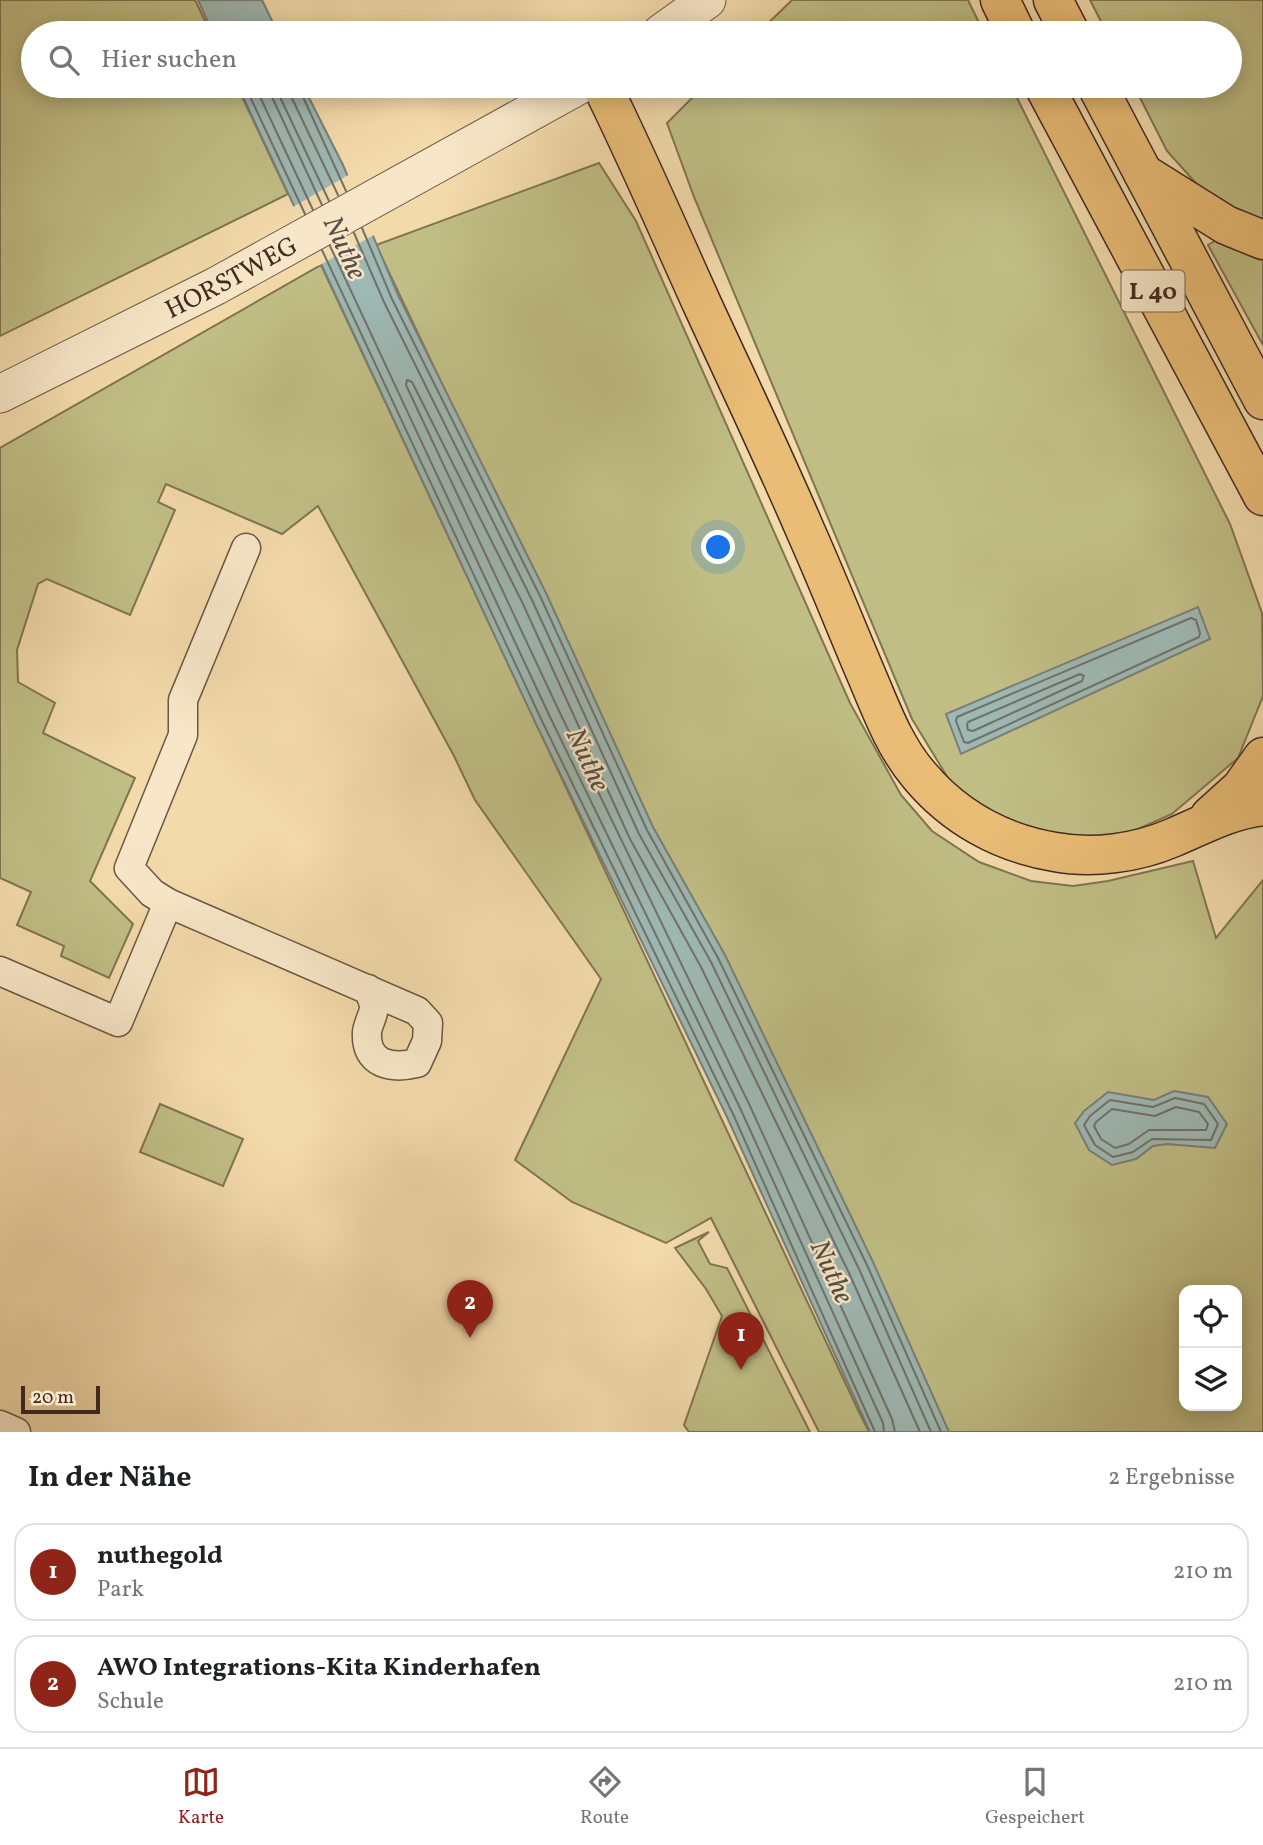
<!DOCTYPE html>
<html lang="de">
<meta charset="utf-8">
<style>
:root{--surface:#fff;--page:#f2f2f2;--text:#202124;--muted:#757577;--line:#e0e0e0;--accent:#8f2418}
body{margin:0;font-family:Vollkorn,serif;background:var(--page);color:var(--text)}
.controls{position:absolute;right:21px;bottom:21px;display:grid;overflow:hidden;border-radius:14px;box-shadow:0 4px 18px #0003}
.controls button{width:63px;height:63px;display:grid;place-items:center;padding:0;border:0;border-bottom:2px solid var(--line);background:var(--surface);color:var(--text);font:35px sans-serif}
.scale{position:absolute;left:21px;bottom:18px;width:79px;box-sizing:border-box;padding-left:7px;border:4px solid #412a20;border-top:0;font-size:19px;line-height:24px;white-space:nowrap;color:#412a20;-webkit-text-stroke:5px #f7e7c8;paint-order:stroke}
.you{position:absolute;left:719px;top:548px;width:24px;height:24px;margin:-18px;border:5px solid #fff;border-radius:50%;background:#1a73e8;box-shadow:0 0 0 10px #1a73e833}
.badge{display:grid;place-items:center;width:46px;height:46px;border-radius:50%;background:var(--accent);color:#fff;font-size:23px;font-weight:700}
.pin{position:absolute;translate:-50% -58px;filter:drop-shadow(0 2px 4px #0008)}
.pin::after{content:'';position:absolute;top:37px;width:24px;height:21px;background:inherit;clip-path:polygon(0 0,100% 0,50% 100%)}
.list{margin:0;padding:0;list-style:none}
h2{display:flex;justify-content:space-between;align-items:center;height:91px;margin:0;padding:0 28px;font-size:30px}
h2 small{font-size:23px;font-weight:400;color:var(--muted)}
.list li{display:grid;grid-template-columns:46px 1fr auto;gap:21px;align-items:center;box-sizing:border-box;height:98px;margin:0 14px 14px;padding:0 14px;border:2px solid var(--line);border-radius:21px}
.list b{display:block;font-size:26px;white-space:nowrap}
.list p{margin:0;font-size:23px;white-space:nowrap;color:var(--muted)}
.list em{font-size:23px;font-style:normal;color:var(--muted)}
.icon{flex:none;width:38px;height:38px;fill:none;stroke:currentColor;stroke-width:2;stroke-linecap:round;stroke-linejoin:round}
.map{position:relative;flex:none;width:1263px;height:1432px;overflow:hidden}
.search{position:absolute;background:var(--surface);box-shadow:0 4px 18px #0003;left:21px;right:21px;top:21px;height:77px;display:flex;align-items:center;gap:18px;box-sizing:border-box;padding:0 24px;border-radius:38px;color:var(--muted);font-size:26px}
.sheet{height:315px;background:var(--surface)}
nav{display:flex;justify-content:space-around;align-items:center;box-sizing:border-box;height:98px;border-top:2px solid var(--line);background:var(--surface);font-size:19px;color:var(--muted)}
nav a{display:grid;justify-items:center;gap:4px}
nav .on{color:var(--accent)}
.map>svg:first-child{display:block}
.green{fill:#c0be85;stroke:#807452;stroke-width:2;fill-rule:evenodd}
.water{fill:#9eb8b3;stroke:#797f78;stroke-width:2}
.pier{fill:#f3daab}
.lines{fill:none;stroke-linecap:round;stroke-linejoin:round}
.shore{stroke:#70716a;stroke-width:2}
.minor-casing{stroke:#6e5643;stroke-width:31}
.tertiary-casing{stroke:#6e5643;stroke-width:39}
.trunk-casing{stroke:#412a20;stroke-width:41}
.minor{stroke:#f7e7c8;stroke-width:28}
.tertiary{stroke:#f7e7c8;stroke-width:37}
.trunk{stroke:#eabd76;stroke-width:38}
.labels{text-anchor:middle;stroke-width:5;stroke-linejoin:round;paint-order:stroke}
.shield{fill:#f7e7c8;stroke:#786352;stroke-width:2}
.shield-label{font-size:24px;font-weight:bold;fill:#412a20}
.street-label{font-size:26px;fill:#412a20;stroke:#f7e7c8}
.water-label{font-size:28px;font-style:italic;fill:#584e45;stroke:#f7e7c8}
</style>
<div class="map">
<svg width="1263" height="1432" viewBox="0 0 1263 1432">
<rect width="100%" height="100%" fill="#f3daab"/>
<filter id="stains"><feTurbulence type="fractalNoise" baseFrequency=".00286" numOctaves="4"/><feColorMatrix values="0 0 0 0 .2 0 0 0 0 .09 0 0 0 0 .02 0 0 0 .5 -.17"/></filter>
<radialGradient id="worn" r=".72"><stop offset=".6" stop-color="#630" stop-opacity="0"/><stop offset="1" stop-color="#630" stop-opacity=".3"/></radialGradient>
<!-- green -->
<g class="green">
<polygon points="0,0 195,0 211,33 33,33 33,86 237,86 288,194 0,336"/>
<polygon points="792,0 968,0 984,33 758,33"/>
<polygon points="1090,0 1263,0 1263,223 1236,213 1202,190 1167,151 1134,86 1230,86 1230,33 1107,33"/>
<polygon points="704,86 1011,86 1230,524 1262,613 1263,696 1238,758 1172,814 1129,833 1087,839 1043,835 995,818 951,783 912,719 694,197 667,123"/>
<path d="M599 163 636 221 850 703 901 795 932 831 979 862 1031 881 1073 886 1108 881 1193 861 1216 938 1263 880V1432H940L376 245ZM1184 1290H1237V1406H1184Z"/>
<polygon points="1223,236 1263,252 1263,345 1208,245"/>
<polygon points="321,265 858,1410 869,1432 819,1432 711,1218 666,1243 572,1202 515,1160 601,979 475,800 454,756 318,506 282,534 166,484 158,502 175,510 130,615 47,579 38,584 17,650 18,682 55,703 43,733 135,778 90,881 133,924 109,978 61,956 64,946 17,925 31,892 0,878 0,448"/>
<polygon points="160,1104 243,1139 223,1186 140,1152"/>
<polygon points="709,1232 698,1241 710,1264 727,1268 810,1432 689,1432 684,1425 722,1316 706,1289 675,1248"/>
</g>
<!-- water -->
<g class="water">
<polygon points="198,0 262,0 278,33 213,33"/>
<polygon points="238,86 303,86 343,165 398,295 546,593 653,827 725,955 873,1262 949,1432 870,1432 727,1117 536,724"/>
<polygon points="1198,607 1210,639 961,754 946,714"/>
<polygon points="1174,1091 1208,1097 1227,1124 1215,1148 1167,1144 1153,1146 1136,1159 1112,1165 1089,1150 1075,1123 1084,1111 1108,1092 1154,1100"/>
</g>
<!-- pier -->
<polygon class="pier" points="350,174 376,234 318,266 291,208"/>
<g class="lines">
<!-- shore -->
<g class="shore">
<polyline points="245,86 305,214"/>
<polyline points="255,86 313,210"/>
<polyline points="267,86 322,205"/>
<polyline points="278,86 281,99 329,201"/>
<polyline points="289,86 290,94 338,195"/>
<polyline points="298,86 346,191"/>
<polyline points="362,228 392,299 540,596 647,830 718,958 867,1265 941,1432"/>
<polyline points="354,233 384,302 532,600 639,834 711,962 859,1269 931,1432"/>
<polyline points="330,246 550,717 741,1110 883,1423 884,1432"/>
<polyline points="322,250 542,721 733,1114 875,1432"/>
<polygon points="1191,618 1196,620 1200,633 1199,637 968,743 964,742 956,721 957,717"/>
<polygon points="1080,674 1084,676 1082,681 973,731 968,730 967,725 968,722"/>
<polygon points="1175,1098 1204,1104 1218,1124 1211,1140 1152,1139 1133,1152 1113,1157 1095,1145 1084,1125 1090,1116 1110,1100 1153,1107"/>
<polygon points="1176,1107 1199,1112 1208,1124 1206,1130 1149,1130 1129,1144 1115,1148 1101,1139 1094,1126 1096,1122 1112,1109 1155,1116"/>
<polyline points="895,1432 892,1419 750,1106 560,713 406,385 407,380 412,382 523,604 630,839 701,967 849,1273 920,1432"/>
</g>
<defs>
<g id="minor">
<path d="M168 903 417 1011 428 1023 427 1041 417 1063C392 1069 365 1065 367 1032 368 1023 375 1013 374 1005 373 1000 370 994 368 989"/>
<polyline points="0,971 118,1022 168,903 152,893 129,868 183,735 183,700 246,548"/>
<polyline points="0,1425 16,1432"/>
</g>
<g id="tertiary">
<polyline points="661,33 707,0"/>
<path id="s1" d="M0 394 216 286 578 86"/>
</g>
<g id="trunk">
<polyline points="1000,0 1016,33"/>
<polyline points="1053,0 1070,33"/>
<path d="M602 86C637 157 669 231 702 304 737 380 773 455 806 532 827 579 846 627 866 674 881 709 894 746 919 775 954 817 1001 843 1055 852 1093 859 1137 853 1172 838 1203 825 1229 810 1263 806"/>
<polyline points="1044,86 1263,496"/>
<polyline points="1097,86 1263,400"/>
<polyline points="1143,173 1226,225 1263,240"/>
<polyline points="1210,816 1241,788 1263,757"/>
</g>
</defs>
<!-- minor casing -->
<use href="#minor" class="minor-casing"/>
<!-- tertiary casing -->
<use href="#tertiary" class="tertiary-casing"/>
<!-- trunk casing -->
<use href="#trunk" class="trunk-casing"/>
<!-- minor -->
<use href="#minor" class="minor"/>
<!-- tertiary -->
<use href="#tertiary" class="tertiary"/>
<!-- trunk -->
<use href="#trunk" class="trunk"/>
</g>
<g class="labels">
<!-- shield labels -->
<rect class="shield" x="1121.5" y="270.5" width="63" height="41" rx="5"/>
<g class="shield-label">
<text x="1153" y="299">L 40</text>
</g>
<!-- street labels -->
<g class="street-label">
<text dy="9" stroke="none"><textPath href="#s1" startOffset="259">HORSTWEG</textPath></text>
</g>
<!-- water labels -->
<g class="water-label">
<text transform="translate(346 247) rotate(65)" y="10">Nuthe</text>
<text transform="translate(589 759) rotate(65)" y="10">Nuthe</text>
<text transform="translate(833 1271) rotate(65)" y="10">Nuthe</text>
</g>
</g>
<rect width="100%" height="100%" filter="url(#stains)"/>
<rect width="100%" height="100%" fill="url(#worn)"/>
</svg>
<div class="controls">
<button><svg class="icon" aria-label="locate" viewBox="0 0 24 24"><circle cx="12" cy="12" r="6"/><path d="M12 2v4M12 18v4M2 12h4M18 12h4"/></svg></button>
<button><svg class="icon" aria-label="layers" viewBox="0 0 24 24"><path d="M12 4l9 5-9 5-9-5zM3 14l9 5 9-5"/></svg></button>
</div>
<div class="scale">20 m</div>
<div class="you"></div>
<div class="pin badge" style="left:741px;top:1370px">1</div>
<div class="pin badge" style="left:470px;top:1338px">2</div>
<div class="search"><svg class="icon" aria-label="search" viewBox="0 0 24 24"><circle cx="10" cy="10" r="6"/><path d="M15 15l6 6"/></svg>Hier suchen</div>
</div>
<section class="sheet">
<h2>In der Nähe<small>2 Ergebnisse</small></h2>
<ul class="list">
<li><span class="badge">1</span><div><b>nuthegold</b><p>Park</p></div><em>210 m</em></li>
<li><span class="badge">2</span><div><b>AWO Integrations-Kita Kinderhafen</b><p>Schule</p></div><em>210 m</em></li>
</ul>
</section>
<nav>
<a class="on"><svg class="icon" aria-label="map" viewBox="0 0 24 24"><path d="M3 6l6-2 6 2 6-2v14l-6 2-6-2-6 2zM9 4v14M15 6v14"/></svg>Karte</a>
<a><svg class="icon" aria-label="directions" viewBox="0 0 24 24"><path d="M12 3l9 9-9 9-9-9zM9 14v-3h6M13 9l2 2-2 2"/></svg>Route</a>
<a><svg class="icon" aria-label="saved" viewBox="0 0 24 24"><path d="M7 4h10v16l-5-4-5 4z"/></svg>Gespeichert</a>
</nav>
